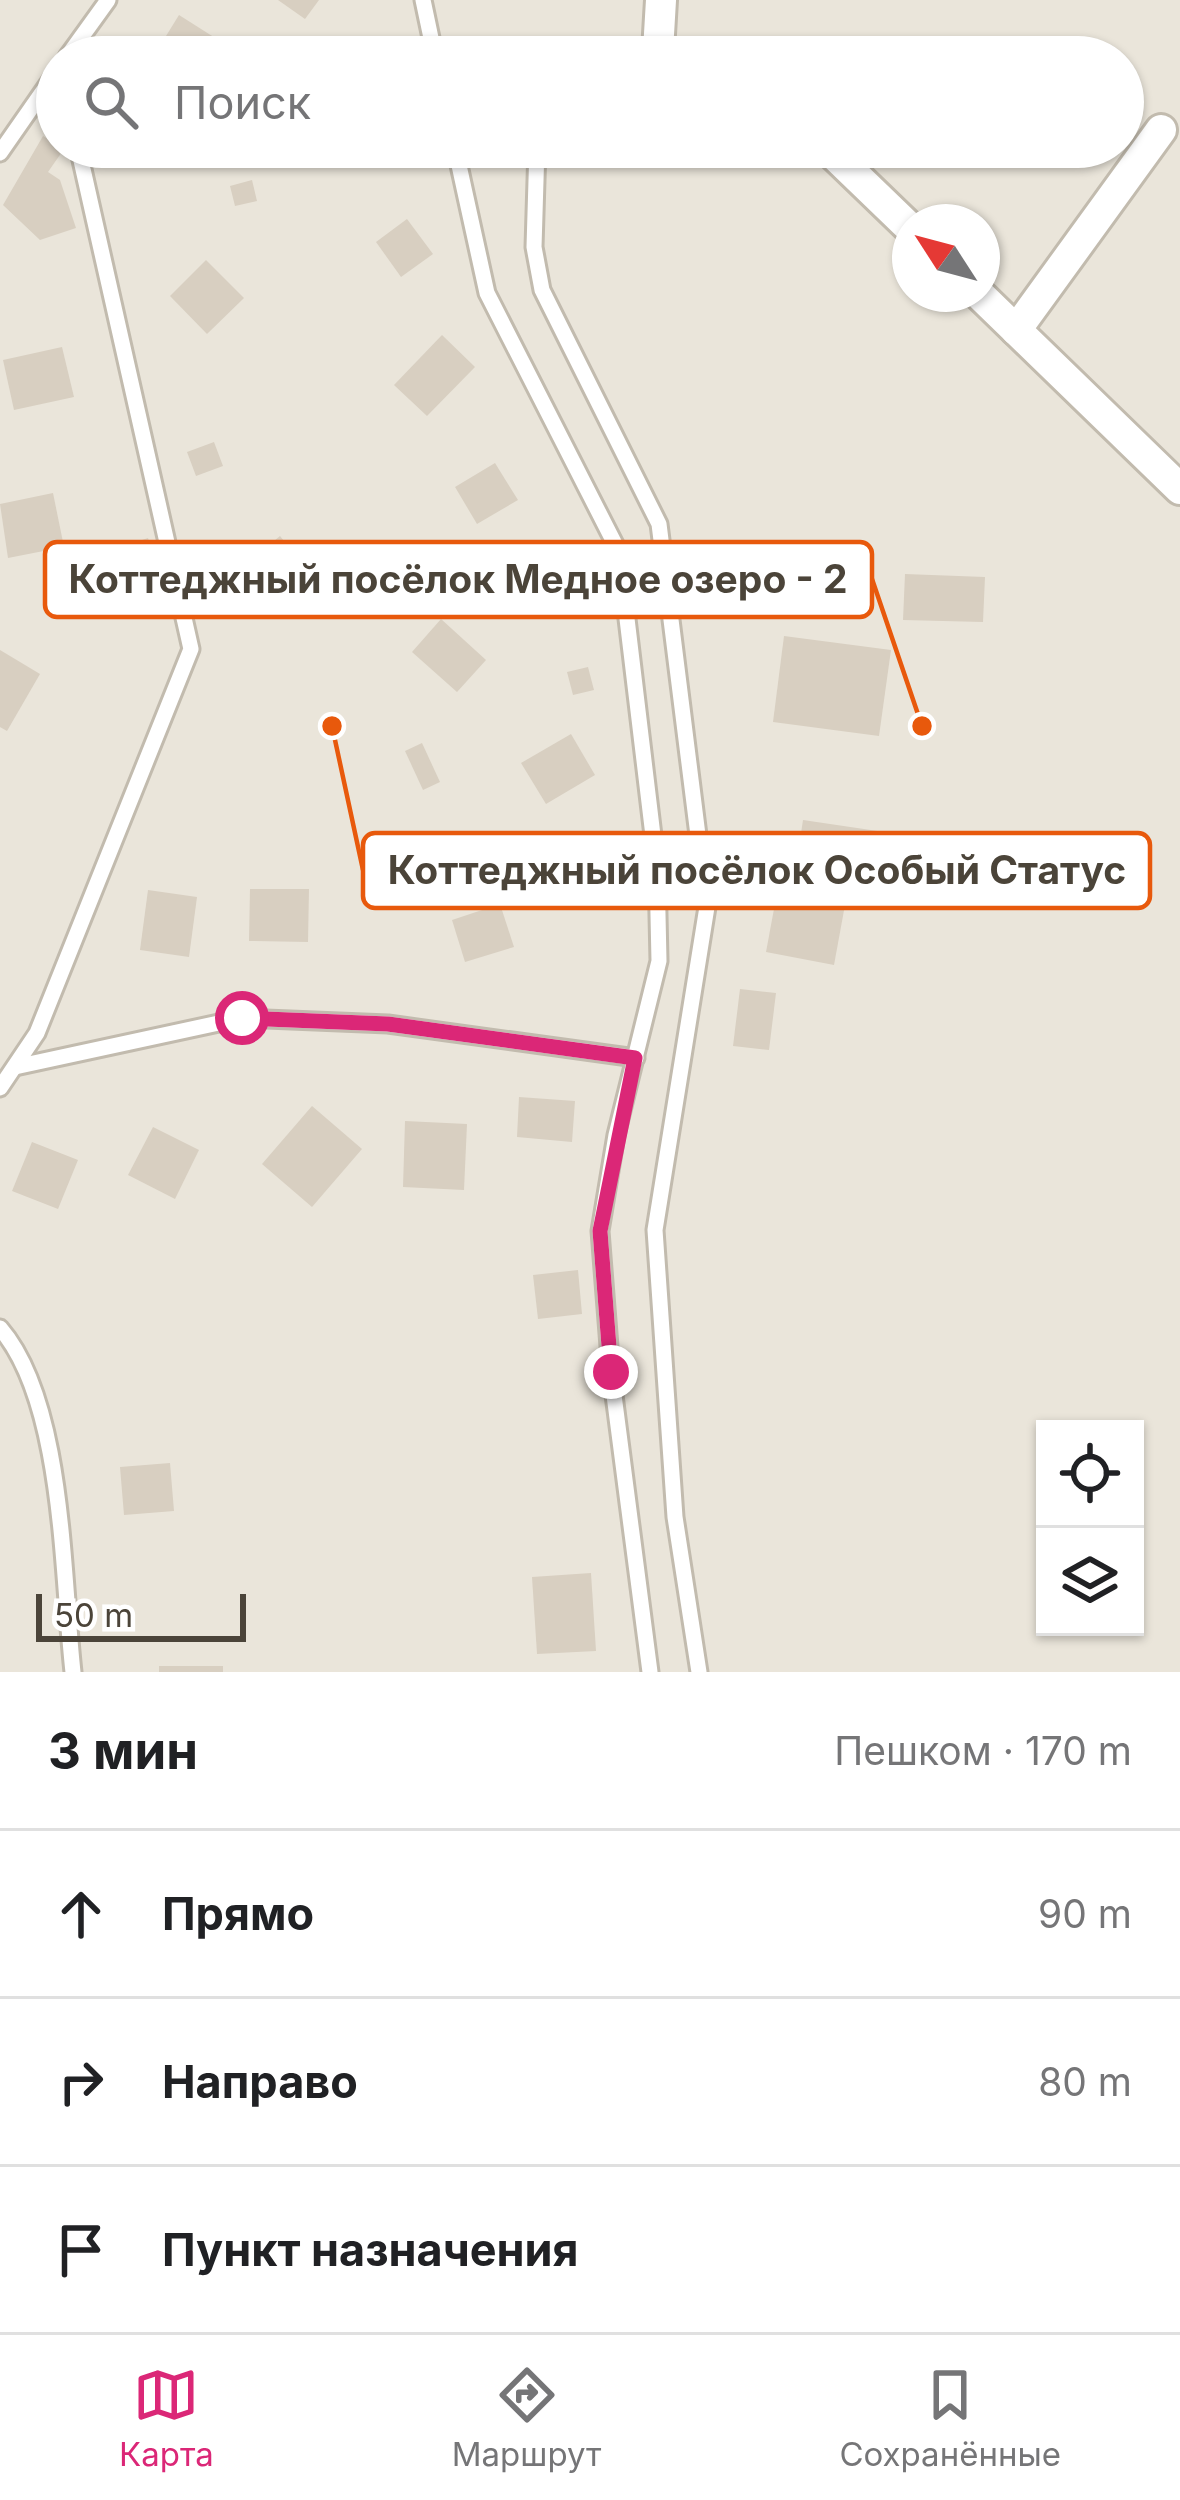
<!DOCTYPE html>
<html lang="ru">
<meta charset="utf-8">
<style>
:root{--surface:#fff;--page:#f6f6f6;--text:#202124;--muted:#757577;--line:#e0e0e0;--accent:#db2777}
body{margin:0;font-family:Inter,sans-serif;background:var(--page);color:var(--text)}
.controls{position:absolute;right:36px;bottom:36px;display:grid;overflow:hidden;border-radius:0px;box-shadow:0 3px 9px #0004}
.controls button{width:108px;height:108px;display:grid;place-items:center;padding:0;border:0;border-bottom:3px solid var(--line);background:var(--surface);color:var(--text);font:60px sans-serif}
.compass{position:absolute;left:892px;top:204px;width:108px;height:108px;border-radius:50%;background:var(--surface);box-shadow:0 3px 9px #0004;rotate:306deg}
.scale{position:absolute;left:36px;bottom:30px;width:210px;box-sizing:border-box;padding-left:12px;border:6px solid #4b4439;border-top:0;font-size:33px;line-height:42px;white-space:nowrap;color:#4b4439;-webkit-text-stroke:9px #fff;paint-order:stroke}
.stop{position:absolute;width:36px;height:36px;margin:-27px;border:9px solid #db2777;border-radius:50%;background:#fff}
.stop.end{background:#db2777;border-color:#fff;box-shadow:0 3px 12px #0008}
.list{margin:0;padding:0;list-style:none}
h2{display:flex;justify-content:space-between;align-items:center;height:156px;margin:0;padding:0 48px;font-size:51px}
h2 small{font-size:39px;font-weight:400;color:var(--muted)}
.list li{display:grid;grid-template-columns:78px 1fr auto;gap:36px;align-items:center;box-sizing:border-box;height:168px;padding:0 48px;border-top:3px solid var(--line)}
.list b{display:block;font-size:45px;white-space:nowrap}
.list em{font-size:39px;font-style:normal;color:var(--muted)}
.icon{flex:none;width:66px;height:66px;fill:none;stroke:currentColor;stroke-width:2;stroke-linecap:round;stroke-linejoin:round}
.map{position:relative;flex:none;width:1180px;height:1672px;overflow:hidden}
.search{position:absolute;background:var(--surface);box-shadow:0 3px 9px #0004;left:36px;right:36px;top:36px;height:132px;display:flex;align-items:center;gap:30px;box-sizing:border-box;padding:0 42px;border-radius:66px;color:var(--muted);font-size:45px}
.sheet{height:660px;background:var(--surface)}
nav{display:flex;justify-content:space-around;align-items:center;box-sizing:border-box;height:168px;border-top:3px solid var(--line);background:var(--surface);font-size:33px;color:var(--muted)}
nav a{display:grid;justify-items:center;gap:6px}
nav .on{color:var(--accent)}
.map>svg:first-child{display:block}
.residential{fill:#eae5da;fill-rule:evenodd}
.building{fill:#d8cfc1}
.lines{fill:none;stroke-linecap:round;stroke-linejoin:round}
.service-casing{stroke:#c2bbae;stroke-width:21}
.minor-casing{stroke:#c2bbae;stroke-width:36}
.service{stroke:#fff;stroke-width:15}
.minor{stroke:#fff;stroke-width:30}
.route{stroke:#db2777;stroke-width:15}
.leader{fill:none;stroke:#e8590c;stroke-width:4.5}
.callout-dot{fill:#e8590c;stroke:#fff;stroke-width:4.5}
.callout{fill:#fff;stroke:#e8590c;stroke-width:4.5}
.callout-label{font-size:39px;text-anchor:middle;font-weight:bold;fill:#4b4439}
</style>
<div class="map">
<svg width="1180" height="1672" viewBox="0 0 1180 1672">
<rect width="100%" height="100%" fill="#f6f3ec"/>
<!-- residential -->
<path class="residential" d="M0 0H1180V1672H0ZM57 57H1123V147H57ZM910 222H982V294H910ZM1045 1429H1135V1627H1045Z"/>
<!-- building -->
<g class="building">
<polygon points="278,0 319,0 305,19"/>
<polygon points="179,15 220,41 210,57 153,57"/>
<polygon points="43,136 64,149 48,172 60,180 76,228 40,240 3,205"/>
<polygon points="252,180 257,201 235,206 230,186"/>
<polygon points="407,219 433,254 401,277 376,242"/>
<polygon points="206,260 244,298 207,334 170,296"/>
<polygon points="442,335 475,367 427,416 394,385"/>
<polygon points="62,347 74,397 14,410 3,360"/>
<polygon points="214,442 223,466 196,476 187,452"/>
<polygon points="495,463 518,500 477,524 455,487"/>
<polygon points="53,493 64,547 8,558 0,504"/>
<polygon points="280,536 319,584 286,612 246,564"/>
<polygon points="148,538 157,566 115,579 106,552"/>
<polygon points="905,574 985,577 983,622 903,620"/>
<polygon points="441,619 486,660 457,692 412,652"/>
<polygon points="784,636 891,650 879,736 773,722"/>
<polygon points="0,650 40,674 7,731 0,727"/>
<polygon points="588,667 594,690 573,695 567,672"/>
<polygon points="571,734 595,775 546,804 521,763"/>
<polygon points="422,743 440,782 423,790 405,751"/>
<polygon points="803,820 918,837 909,889 795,873"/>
<polygon points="779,882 847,894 834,965 766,952"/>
<polygon points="250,889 309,889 308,942 249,941"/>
<polygon points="148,890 197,897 189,957 140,950"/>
<polygon points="500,904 514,947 465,962 452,920"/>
<polygon points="740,989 776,993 769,1050 733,1046"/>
<polygon points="519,1097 575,1101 572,1142 517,1137"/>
<polygon points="312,1106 362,1149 312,1207 262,1164"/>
<polygon points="405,1121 467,1124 464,1190 403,1187"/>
<polygon points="153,1127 199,1150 175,1199 128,1175"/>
<polygon points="32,1142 78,1160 58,1209 12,1191"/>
<polygon points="578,1270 582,1314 538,1319 533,1275"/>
<polygon points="170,1463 174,1511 124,1515 120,1467"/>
<polygon points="591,1573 596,1651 537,1654 532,1577"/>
<rect x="159" y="1666" width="64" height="6"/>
</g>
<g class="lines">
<defs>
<g id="service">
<polyline points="423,0 435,57"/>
<polyline points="67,57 108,0"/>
<polyline points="455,147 487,293 619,552 657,869 659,961 616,1135 600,1231 611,1372 650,1672"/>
<polyline points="537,147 534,247 542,290 659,524 707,907 655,1230 675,1517 699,1672"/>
<polyline points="0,153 57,71"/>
<polyline points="15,1067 242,1018 388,1024 636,1058"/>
<polyline points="0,1088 37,1033 191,649 78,147"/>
<path d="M0 1328C64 1402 62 1574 73 1672"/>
</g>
<g id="minor">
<polyline points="658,51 661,0"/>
<polyline points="826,147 910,228"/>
<polyline points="979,294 1180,489"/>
<polyline points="1016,330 1161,130"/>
</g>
</defs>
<!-- service casing -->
<use href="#service" class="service-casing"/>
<!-- minor casing -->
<use href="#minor" class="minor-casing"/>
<!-- service -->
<use href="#service" class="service"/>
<!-- minor -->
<use href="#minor" class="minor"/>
</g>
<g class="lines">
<!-- route -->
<polyline class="route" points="242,1018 388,1024 635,1058 600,1231 611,1372"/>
</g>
<!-- callouts -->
<path class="leader" d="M922 726L872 579M332 726L363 870"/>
<g class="callout-dot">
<circle cx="922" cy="726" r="12"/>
<circle cx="332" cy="726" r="12"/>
</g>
<g class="callout">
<rect x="45" y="542" width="827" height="75" rx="12"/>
<rect x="363" y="833" width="787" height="75" rx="12"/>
</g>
<g class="callout-label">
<text x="458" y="593">Коттеджный посёлок Медное озеро - 2</text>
<text x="757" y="884">Коттеджный посёлок Особый Статус</text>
</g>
</svg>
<div class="controls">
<button><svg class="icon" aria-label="locate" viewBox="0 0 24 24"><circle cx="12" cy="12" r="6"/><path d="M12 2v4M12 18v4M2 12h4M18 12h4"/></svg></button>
<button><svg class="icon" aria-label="layers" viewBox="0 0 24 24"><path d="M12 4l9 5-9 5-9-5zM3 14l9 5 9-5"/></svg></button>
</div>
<svg class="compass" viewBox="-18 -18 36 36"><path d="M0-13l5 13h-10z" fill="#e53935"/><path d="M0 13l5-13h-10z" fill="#757577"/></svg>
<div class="scale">50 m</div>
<div class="stop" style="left:242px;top:1018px"></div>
<div class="stop end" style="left:611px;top:1372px"></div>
<div class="search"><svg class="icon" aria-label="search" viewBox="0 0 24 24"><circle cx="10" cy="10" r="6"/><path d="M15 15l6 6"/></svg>Поиск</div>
</div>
<section class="sheet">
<h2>3 мин<small>Пешком · 170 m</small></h2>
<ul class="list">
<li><svg class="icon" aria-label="ahead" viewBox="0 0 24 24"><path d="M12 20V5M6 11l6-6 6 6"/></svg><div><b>Прямо</b></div><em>90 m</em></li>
<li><svg class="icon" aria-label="right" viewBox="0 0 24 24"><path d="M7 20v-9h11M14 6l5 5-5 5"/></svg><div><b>Направо</b></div><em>80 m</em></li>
<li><svg class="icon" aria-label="arrive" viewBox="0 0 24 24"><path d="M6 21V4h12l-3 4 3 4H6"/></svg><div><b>Пункт назначения</b></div></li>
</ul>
</section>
<nav>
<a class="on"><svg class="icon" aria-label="map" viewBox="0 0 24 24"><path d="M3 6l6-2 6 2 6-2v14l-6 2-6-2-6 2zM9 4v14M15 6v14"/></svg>Карта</a>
<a><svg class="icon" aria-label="directions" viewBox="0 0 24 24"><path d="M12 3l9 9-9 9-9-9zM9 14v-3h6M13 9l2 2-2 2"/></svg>Маршрут</a>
<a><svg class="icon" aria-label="saved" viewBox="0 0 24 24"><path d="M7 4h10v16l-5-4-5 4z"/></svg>Сохранённые</a>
</nav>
